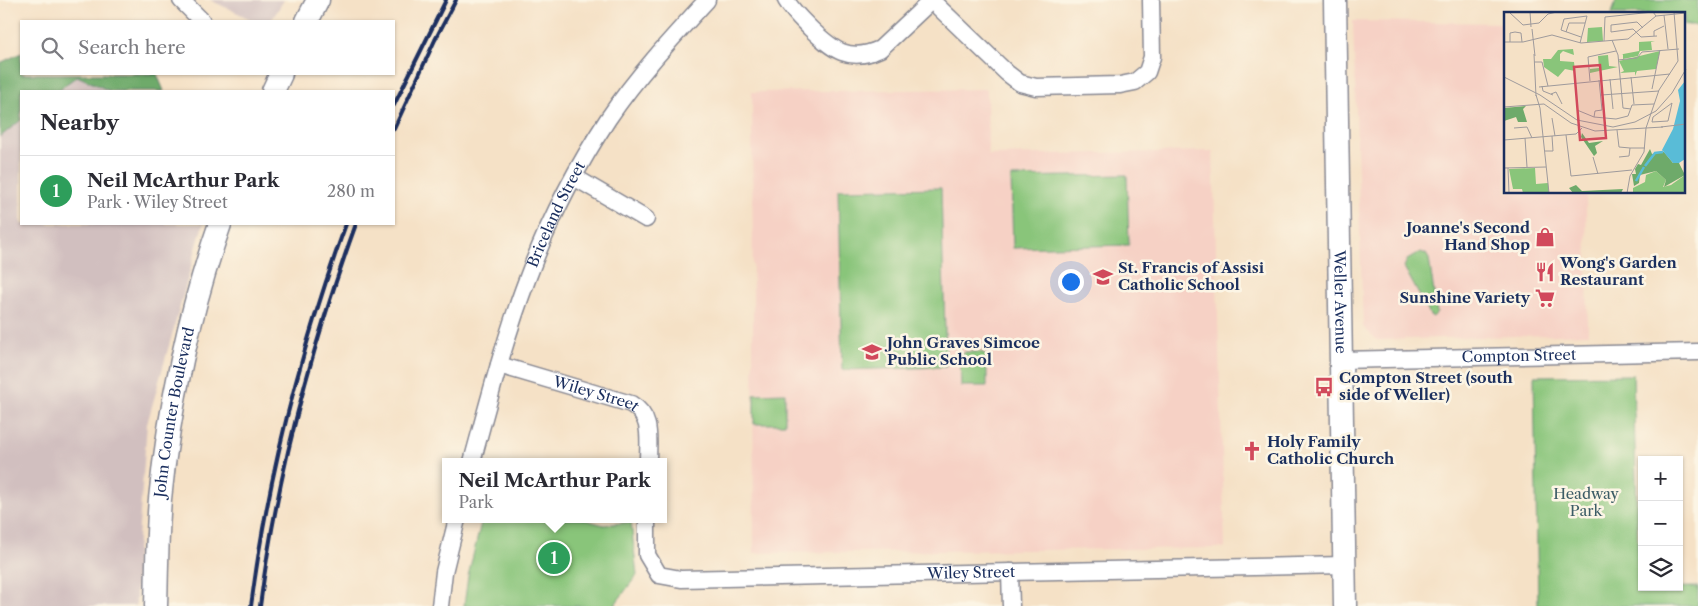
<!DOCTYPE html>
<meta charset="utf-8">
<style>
:root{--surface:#fff;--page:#f2f2f3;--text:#2b2b33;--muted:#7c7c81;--line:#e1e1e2;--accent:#d93025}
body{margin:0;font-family:"Libre Caslon Text",serif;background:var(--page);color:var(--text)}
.controls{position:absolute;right:15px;bottom:15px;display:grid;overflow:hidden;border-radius:0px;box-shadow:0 1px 4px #0004}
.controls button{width:45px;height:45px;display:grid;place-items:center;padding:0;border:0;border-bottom:1px solid var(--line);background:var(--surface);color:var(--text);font:25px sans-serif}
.you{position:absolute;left:1070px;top:281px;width:18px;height:18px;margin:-12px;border:4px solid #fff;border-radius:50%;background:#1a73e8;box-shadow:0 0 0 8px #1a73e833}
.badge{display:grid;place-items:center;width:32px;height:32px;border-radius:50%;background:var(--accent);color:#fff;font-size:16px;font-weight:700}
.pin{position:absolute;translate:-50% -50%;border:2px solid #fff;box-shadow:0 1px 5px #0006}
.popup{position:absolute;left:442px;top:458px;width:225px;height:65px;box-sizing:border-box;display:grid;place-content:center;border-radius:0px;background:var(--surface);filter:drop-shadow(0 1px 4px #0005);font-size:16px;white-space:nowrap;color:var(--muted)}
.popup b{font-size:19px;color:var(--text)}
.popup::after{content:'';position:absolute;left:50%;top:100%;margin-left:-10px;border:10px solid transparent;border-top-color:var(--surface)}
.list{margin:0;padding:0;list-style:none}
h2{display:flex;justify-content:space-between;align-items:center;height:65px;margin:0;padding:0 20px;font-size:21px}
h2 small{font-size:16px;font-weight:400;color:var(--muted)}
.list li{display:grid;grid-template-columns:32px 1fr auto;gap:15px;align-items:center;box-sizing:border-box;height:70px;padding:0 20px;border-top:1px solid var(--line)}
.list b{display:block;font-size:19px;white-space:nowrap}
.list p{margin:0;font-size:16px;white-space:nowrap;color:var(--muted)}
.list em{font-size:16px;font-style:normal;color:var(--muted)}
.icon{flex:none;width:28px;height:28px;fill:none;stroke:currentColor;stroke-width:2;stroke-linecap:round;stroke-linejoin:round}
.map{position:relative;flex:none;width:1698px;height:606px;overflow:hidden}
.search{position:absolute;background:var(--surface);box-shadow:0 1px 4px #0004;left:20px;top:20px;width:375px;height:55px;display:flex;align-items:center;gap:12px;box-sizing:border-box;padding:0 18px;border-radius:0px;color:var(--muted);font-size:19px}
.panel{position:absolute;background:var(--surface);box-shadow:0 1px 4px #0004;left:20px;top:90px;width:375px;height:135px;border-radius:0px}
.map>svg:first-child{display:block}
.built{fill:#f6d1c5}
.industrial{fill:#d1bfbf}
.green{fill:#89c57a;stroke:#527a6c}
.forest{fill:#6eaa6a;stroke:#446c64}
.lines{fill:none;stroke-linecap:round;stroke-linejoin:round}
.street-casing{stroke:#888892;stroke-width:19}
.secondary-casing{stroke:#888892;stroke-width:25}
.street{stroke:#fff;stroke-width:16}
.secondary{stroke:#fff;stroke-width:22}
.rail{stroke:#1b2f5e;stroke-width:4}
.labels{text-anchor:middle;stroke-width:5;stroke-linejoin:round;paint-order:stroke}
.street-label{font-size:15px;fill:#1b2f5e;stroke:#fcf5e5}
.poi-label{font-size:15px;font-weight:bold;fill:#1b2f5e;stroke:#fcf5e5;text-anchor:start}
.park-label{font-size:15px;fill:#3c5c66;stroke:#fcf5e5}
.inset-river{fill:none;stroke:#59bcd7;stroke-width:2.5}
.inset-road{fill:none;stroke:#9e9a9c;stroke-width:1}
.view{fill:#d1495b;fill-opacity:0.15;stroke:#d1495b;stroke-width:2.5}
.inset-edge{fill:none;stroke:#1b2f5e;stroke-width:2.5}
</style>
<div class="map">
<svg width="1698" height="606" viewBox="0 0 1698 606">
<rect width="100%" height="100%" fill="#fcf5e5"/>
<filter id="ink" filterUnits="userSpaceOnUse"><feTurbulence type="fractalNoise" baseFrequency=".02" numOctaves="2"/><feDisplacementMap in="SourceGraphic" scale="10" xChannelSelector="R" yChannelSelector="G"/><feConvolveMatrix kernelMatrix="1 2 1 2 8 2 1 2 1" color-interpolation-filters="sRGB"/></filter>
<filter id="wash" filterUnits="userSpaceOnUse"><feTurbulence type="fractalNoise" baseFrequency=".0096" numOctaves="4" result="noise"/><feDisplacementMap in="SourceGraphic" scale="20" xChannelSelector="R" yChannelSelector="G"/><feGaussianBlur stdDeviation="1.12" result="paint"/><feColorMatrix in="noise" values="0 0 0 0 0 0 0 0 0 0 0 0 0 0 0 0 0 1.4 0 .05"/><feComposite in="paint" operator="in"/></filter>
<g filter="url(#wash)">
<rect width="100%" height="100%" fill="#f5e1c6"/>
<!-- built -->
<g class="built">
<polygon points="1353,21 1505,23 1506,192 1586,193 1588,334 1377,340 1363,327"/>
<polygon points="987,89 988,155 1213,151 1225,548 754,553 752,92"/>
</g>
<!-- industrial -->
<g class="industrial">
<polygon points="210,0 284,0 271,21 255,21"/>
<polygon points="77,76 110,91 57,91"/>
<polygon points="21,120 21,224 203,224 147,424 136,564 136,606 0,606 0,137"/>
</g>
<!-- green -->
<g class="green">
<polygon points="1616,0 1698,0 1698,25 1684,25 1684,14 1612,14"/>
<polygon points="1127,175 1129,245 1013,248 1011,177"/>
<polygon points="941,188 946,367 842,370 838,190"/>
<polygon points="1421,252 1426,254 1429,259 1437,313 1433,317 1430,315 1404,267 1407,260"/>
<polygon points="965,352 981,352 987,355 987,386 961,386 960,356"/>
<polygon points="1633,375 1639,588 1698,587 1698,606 1538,606 1534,376"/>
<polygon points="785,393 785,424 754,424 754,394"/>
<polygon points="482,519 582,519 604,525 631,522 637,575 616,603 616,606 464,606 468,576"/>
</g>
<!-- forest -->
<polygon class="forest" points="21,53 21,74 157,74 164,91 110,91 77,76 57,91 21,91 21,120 0,137 0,63"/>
</g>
<g filter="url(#ink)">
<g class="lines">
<defs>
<g id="street">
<polyline points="181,0 202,21"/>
<path d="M786 0C793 12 802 20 811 29 833 50 849 63 880 49L932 0"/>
<polyline points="931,0 1007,73 1020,83 1036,87 1120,85 1135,82 1147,72 1152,57 1151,0"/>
<polyline points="574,177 646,219"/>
<path id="s1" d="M1340 360 1698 352"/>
<path id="s2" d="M499 365 631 404C653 417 648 439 648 462"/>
<path id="s3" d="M472 462C489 400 505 337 528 277 548 223 576 168 608 119 637 76 672 38 707 0"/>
<path id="s4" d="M647 519V555L659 575 681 579 1344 565"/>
<polyline points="1010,572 1011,606"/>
<polyline points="440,606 444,572 457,519"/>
</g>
<g id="secondary">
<path id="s5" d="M1335 0 1345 606"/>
<polyline points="307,21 318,0"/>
<polyline points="273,91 281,74"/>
<path id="s6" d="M156 606C157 571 157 535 160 499 169 408 190 309 220 224"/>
</g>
</defs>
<!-- street casing -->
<use href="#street" class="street-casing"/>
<!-- secondary casing -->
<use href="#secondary" class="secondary-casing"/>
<!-- street -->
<use href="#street" class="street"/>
<!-- secondary -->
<use href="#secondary" class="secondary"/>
<!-- rail -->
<g class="rail">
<polyline points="394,105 446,0"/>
<polyline points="394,129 435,40 456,0"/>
<path d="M251 606C268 475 301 348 346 224"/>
<path d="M260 606C277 475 311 348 356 224"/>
</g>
</g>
</g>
<!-- icons -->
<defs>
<symbol id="shop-bare" viewBox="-9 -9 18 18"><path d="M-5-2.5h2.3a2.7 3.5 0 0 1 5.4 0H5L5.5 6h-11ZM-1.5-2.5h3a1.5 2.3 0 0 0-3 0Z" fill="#d1495b" stroke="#fcf5e5" stroke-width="2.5" paint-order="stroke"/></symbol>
<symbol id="restaurant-bare" viewBox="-9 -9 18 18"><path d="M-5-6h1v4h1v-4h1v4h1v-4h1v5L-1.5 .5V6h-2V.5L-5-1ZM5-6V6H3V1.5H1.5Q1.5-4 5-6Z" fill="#d1495b" stroke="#fcf5e5" stroke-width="2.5" paint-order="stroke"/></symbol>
<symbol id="school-bare" viewBox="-9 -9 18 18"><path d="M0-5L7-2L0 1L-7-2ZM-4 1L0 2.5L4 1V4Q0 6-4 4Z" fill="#d1495b" stroke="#fcf5e5" stroke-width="2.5" paint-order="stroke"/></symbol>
<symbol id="supermarket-bare" viewBox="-9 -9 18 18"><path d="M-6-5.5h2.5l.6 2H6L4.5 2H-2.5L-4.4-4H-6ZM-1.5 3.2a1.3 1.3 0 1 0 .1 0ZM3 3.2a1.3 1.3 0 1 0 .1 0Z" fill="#d1495b" stroke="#fcf5e5" stroke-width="2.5" paint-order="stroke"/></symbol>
<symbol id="bus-bare" viewBox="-9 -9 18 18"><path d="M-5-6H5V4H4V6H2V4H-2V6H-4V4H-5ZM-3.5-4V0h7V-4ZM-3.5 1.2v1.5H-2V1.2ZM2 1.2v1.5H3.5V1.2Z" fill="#d1495b" stroke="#fcf5e5" stroke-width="2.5" paint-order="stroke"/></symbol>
<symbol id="church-bare" viewBox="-9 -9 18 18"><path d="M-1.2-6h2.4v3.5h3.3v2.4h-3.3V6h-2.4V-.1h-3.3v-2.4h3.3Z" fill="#d1495b" stroke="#fcf5e5" stroke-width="2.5" paint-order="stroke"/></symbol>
</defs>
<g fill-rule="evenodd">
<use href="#shop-bare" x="1531" y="223" width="28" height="28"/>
<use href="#restaurant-bare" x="1531" y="258" width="28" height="28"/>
<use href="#school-bare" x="1089" y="263" width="28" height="28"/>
<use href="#supermarket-bare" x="1531" y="284" width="28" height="28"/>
<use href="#school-bare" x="858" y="338" width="28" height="28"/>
<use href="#bus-bare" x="1310" y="373" width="28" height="28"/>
<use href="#church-bare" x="1238" y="437" width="28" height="28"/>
</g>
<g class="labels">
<!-- street labels -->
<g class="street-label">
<text dy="5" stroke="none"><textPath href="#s3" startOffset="262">Briceland Street</textPath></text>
<text dy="5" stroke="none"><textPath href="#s5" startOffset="302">Weller Avenue</textPath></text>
<text dy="5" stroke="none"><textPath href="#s1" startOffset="179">Compton Street</textPath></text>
<text dy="5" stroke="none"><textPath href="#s2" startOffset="101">Wiley Street</textPath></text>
<text dy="5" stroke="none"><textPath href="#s6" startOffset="195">John Counter Boulevard</textPath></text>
<text dy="5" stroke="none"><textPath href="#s4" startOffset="372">Wiley Street</textPath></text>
</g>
<!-- poi labels -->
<g class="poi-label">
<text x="1530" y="233" text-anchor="end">Joanne's Second<tspan x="1530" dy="17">Hand Shop</tspan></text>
<text x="1560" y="268">Wong's Garden<tspan x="1560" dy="17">Restaurant</tspan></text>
<text x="1118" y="273">St. Francis of Assisi<tspan x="1118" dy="17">Catholic School</tspan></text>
<text x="1530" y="303" text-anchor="end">Sunshine Variety</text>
<text x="887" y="348">John Graves Simcoe<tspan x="887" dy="17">Public School</tspan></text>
<text x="1339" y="383">Compton Street (south<tspan x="1339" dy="17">side of Weller)</tspan></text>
<text x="1267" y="447">Holy Family<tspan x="1267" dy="17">Catholic Church</tspan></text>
</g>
<!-- park labels -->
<g class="park-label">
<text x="1586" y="499">Headway<tspan x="1586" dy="17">Park</tspan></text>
</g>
</g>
<!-- overview -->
<g transform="translate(1504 12)">
<rect width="181" height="181" fill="#f5e1c6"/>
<path d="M98 15 99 29 83 30 84 16ZM151 29 147 30 148 38 136 39 134 44 119 47V42L114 43 135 39V30ZM69 37 70 43 59 39 56 42V49L70 50 71 59 61 57 54 65 40 55 39 47H47L54 38ZM156 39 152 57 133 59 131 64V60L116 61 120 59 115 49ZM104 43 105 54 114 55 86 61V57L95 56 94 44ZM31 156 32 172 44 171 45 181H19L18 177H9L5 157ZM152 159 162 168 159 175 167 173 181 163V181H129V176L141 170 142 163Z" fill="#89c57a"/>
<path d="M22 94 19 97 23 110H14L12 105 0 109V96ZM78 121 85 131 99 129 91 134 93 141 90 144 77 125ZM146 137 148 142 160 140 169 151H175L181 163 160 175 162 168 152 159 136 163 135 171 130 174 128 162H132L131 157 134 152 137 153ZM72 173 78 179 119 177 117 181H69L65 176Z" fill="#6eaa6a"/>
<path d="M181 69V147L175 151H169L158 138 169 117 176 89 174 78Z" fill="#59bcd7"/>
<path class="inset-river" d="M141 154 151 141 159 140M132 169 140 155"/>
<path class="inset-road" d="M5 0 19 13 35 11 44 2 53 0M26 0 27 15M160 3 164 37M139 16 133 10 107 13V20L129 17 137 25 153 24M28 17 31 44M62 20 65 11H81M150 24V19L160 14M108 28 114 43 119 96 127 97M100 29 101 5 149 0 152 4 182 1M0 30H19M6 30V21L11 20 17 21 18 30M19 30 48 23 77 31 124 27 152 4M76 31 83 4 60 7 57 18 77 25M30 42 32 84M114 48 133 46 138 40 175 37M30 50H38L44 74M0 65 36 83 73 108 109 115 131 110 152 99 168 81 182 57M127 65 130 92M106 67 109 97M86 69 84 45 112 39M38 74 39 79 49 83M35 75 166 62M148 77 156 38M47 82 52 80 58 92M32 83 36 96 45 181M97 83 155 79M168 91 164 109 148 110 149 105ZM0 95 40 92 67 111 91 119 159 115M73 98 90 105 112 107 124 104 128 93 150 92M90 105 91 99 98 98 95 68M48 106 51 124M157 115 182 112M10 116 23 115 28 126M113 118 115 135 126 136M62 123 67 164 128 158M21 126 23 155M0 128 72 122 78 116M41 139H49L48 124M89 145 94 162M115 145 125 144 126 136H141M0 156 42 155M4 156 5 181M123 181 126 164 140 140 142 116 155 78 174 49 170 0"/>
<path class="view" d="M96 53 102 126 76 128 70 55Z"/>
<rect width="181" height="181" class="inset-edge"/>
</g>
</svg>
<div class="controls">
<button>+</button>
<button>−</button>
<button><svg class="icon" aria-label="layers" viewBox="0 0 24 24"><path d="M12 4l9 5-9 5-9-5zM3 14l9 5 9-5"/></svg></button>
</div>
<div class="you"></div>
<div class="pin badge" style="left:554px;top:558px;background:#2e9e5b">1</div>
<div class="popup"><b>Neil McArthur Park</b>Park</div>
<div class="search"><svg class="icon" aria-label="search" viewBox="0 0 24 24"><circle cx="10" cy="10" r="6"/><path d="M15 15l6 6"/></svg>Search here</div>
<section class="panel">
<h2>Nearby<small></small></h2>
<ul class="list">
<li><span class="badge" style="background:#2e9e5b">1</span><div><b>Neil McArthur Park</b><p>Park · Wiley Street</p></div><em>280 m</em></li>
</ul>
</section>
</div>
